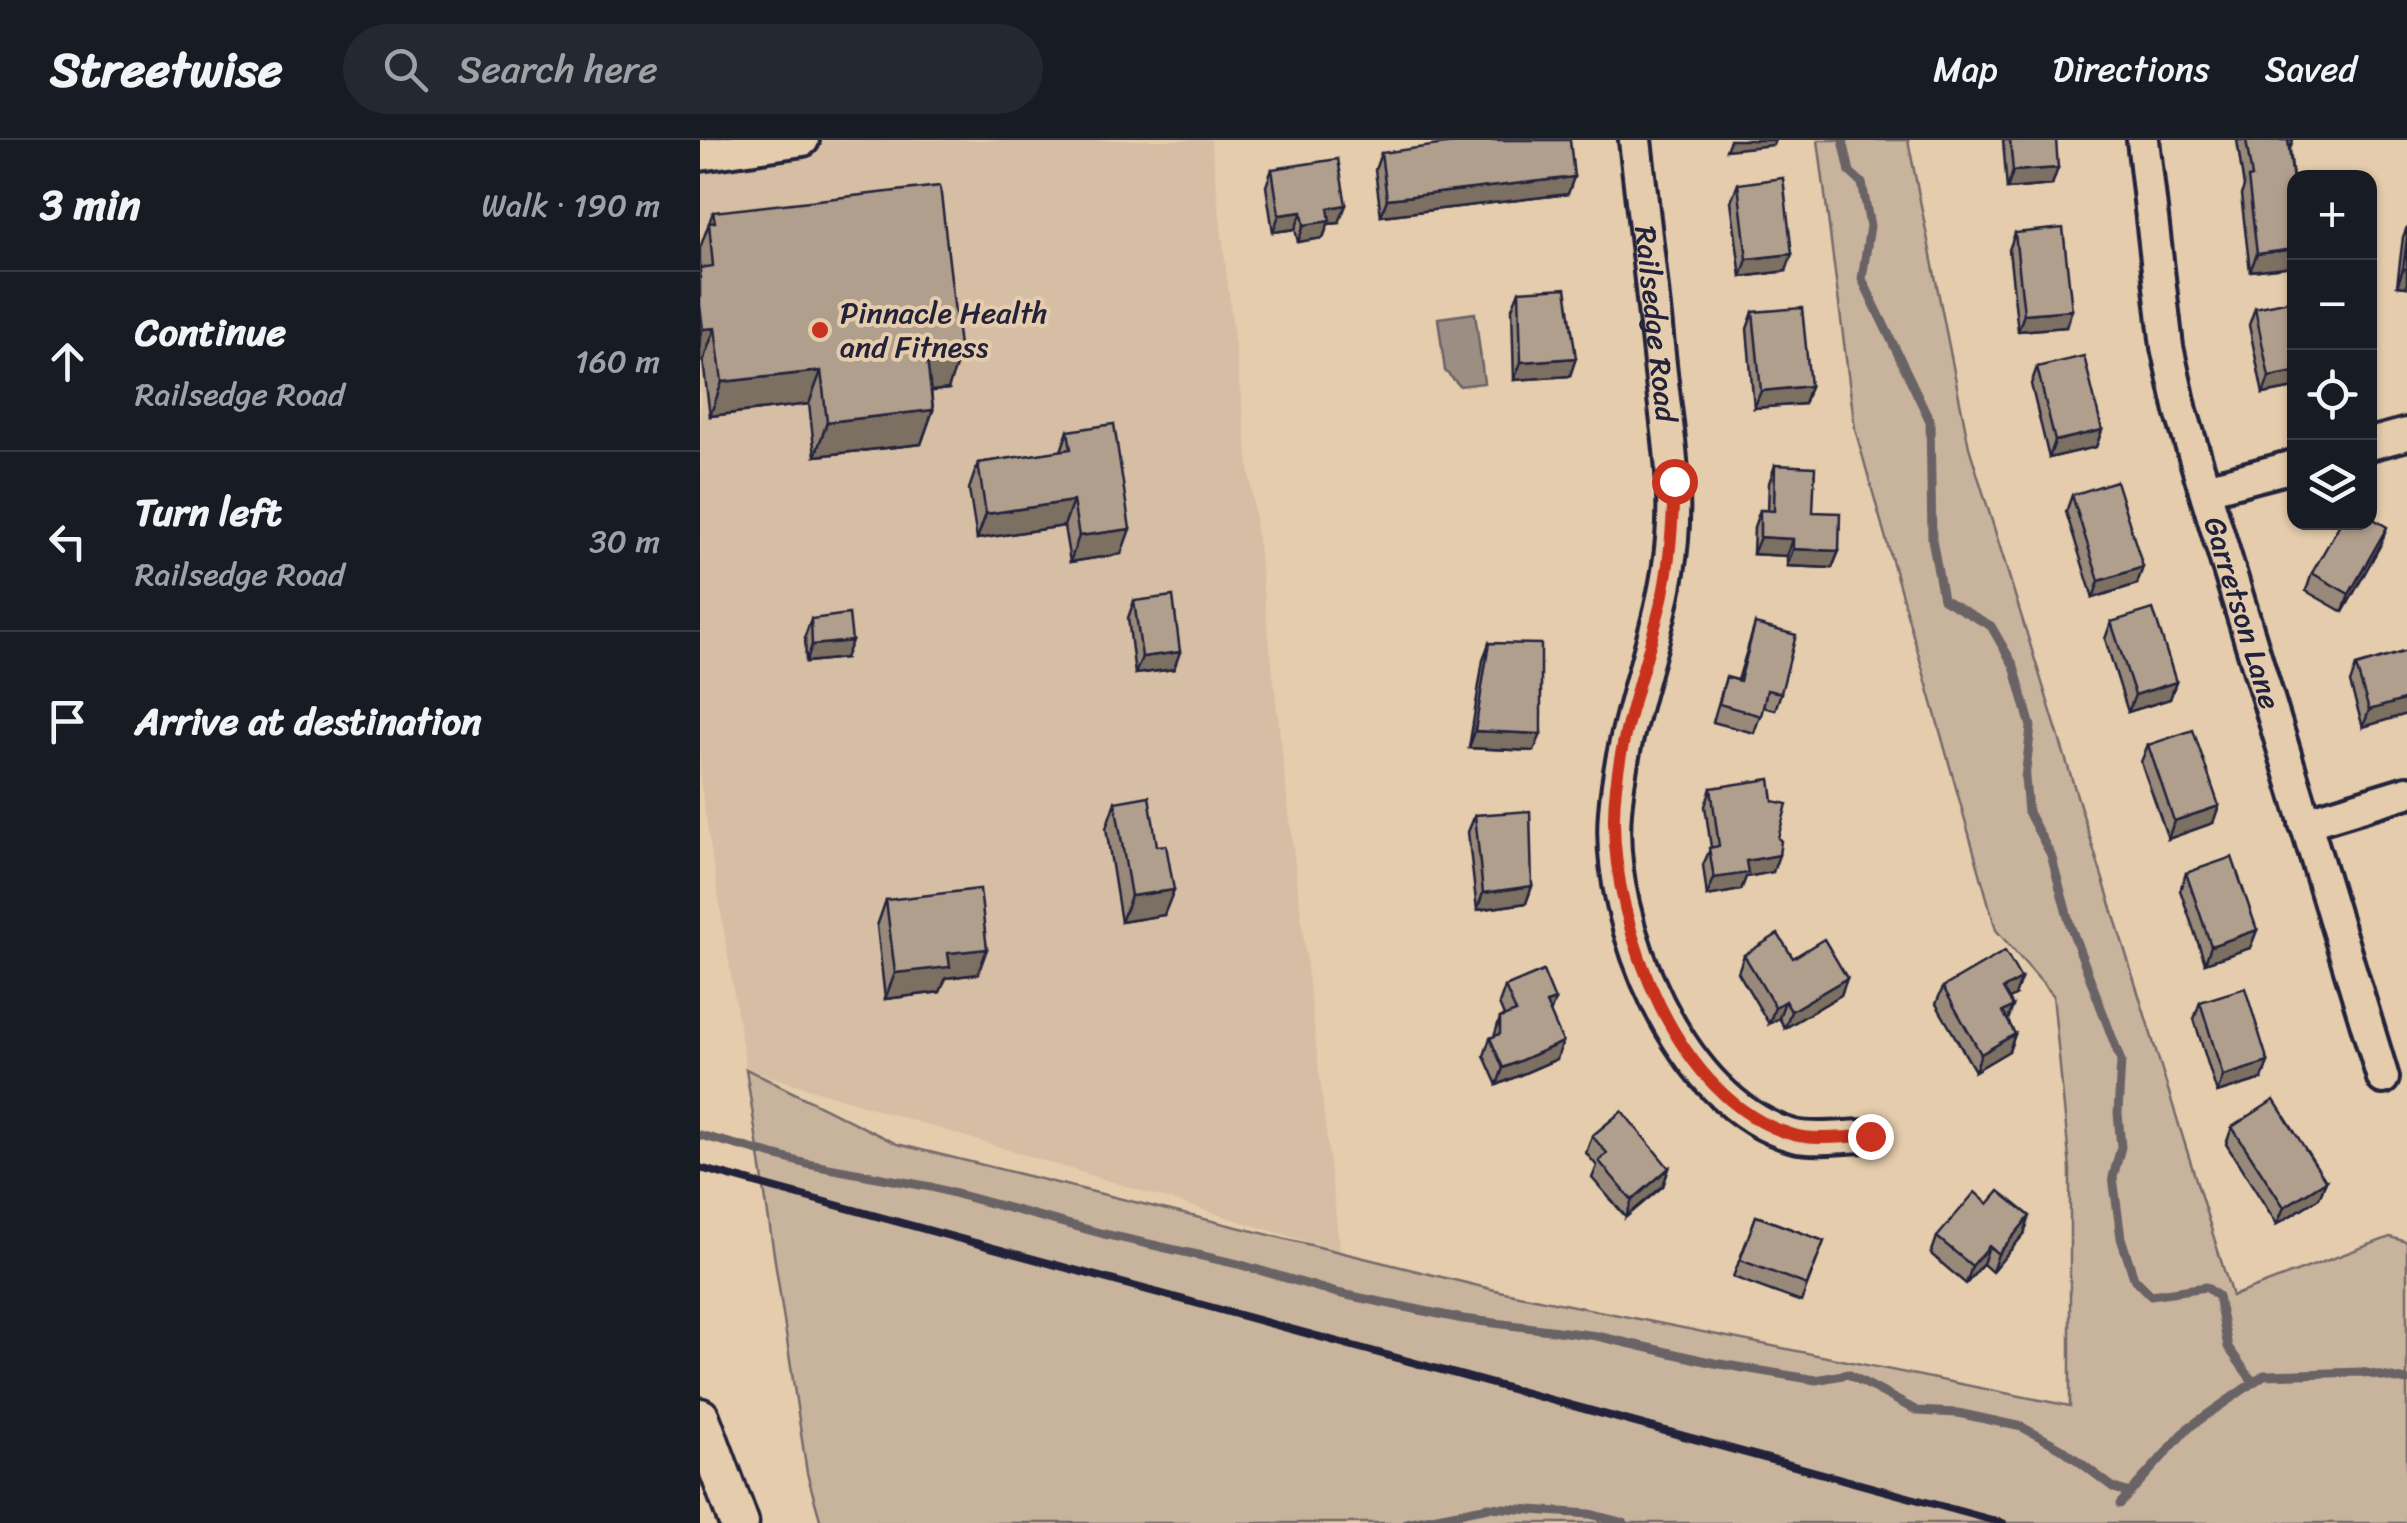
<!DOCTYPE html>
<meta charset="utf-8">
<style>
:root{--surface:#171b24;--page:#242831;--text:#f1f3f6;--muted:#9ea1a6;--line:#363941}
body{margin:0;font-family:Sriracha,sans-serif;background:var(--page);color:var(--text)}
.controls{position:absolute;right:30px;top:30px;display:grid;overflow:hidden;border-radius:20px;box-shadow:0 2px 8px #0004}
.controls button{width:90px;height:90px;display:grid;place-items:center;padding:0;border:0;border-bottom:2px solid var(--line);background:var(--surface);color:var(--text);font:50px sans-serif}
.stop{position:absolute;width:30px;height:30px;margin:-22px;border:8px solid #c8321e;border-radius:50%;background:#fff}
.stop.end{background:#c8321e;border-color:#fff;box-shadow:0 2px 10px #0008}
.list{margin:0;padding:0;list-style:none}
h2{display:flex;justify-content:space-between;align-items:center;height:130px;margin:0;padding:0 40px;font-size:42px}
h2 small{font-size:32px;font-weight:400;color:var(--muted)}
.list li{display:grid;grid-template-columns:65px 1fr auto;gap:30px;align-items:center;box-sizing:border-box;height:180px;padding:0 40px;border-top:2px solid var(--line)}
.list b{display:block;font-size:38px;white-space:nowrap}
.list p{margin:0;font-size:32px;white-space:nowrap;color:var(--muted)}
.list em{font-size:32px;font-style:normal;color:var(--muted)}
.icon{flex:none;width:55px;height:55px;fill:none;stroke:currentColor;stroke-width:2;stroke-linecap:round;stroke-linejoin:round}
.map{position:relative;flex:none;width:1707px;height:1383px;overflow:hidden}
header{display:flex;align-items:center;gap:60px;box-sizing:border-box;height:140px;padding:0 50px;background:var(--surface);border-bottom:2px solid var(--line)}
header strong{font-size:48px}
nav{display:flex;gap:55px;margin-inline-start:auto;font-size:35px}
.search{width:700px;height:90px;background:var(--page);display:flex;align-items:center;gap:25px;box-sizing:border-box;padding:0 35px;border-radius:55px;color:var(--muted);font-size:38px}
main{display:flex}
aside{flex:1;background:var(--surface)}
.map>svg:first-child{display:block}
.built{fill:#d5bea3}
.green{fill:#c8b39c;stroke:#756a6c;stroke-width:2.5}
.water{fill:#9c8e82;stroke:#6b6366;stroke-width:2.5}
.lines{fill:none;stroke-linecap:round;stroke-linejoin:round}
.stream{stroke:#6b6366;stroke-width:9}
.minor-casing{stroke:#22223b;stroke-width:38}
.major-casing{stroke:#22223b;stroke-width:45}
.minor{stroke:#e4ccac;stroke-width:30}
.major{stroke:#e4ccac;stroke-width:38}
.rail{stroke:#22223b;stroke-width:8}
.wall{fill:#98897a;stroke:#22223b;stroke-width:2.5}
.shaded-wall{fill:#7c6f63;stroke:#22223b;stroke-width:2.5}
.building{fill:#b19f8e;stroke:#22223b;stroke-width:2.5}
.route{stroke:#c8321e;stroke-width:12}
.poi-dot{fill:#c8321e;stroke:#e4ccac;stroke-width:4}
.labels{text-anchor:middle;stroke-width:8;stroke-linejoin:round;paint-order:stroke}
.poi-label{font-size:30px;fill:#22223b;stroke:#e4ccac;text-anchor:start}
.street-label{font-size:30px;fill:#22223b;stroke:#e4ccac}
</style>
<header>
<strong>Streetwise</strong>
<div class="search"><svg class="icon" aria-label="search" viewBox="0 0 24 24"><circle cx="10" cy="10" r="6"/><path d="M15 15l6 6"/></svg>Search here</div>
<nav><a>Map</a><a>Directions</a><a>Saved</a></nav>
</header>
<main>
<aside>
<h2>3 min<small>Walk · 190 m</small></h2>
<ul class="list">
<li><svg class="icon" aria-label="ahead" viewBox="0 0 24 24"><path d="M12 20V5M6 11l6-6 6 6"/></svg><div><b>Continue</b><p>Railsedge Road</p></div><em>160 m</em></li>
<li><svg class="icon" aria-label="left" viewBox="0 0 24 24"><path d="M17 20v-9H6M10 6l-5 5 5 5"/></svg><div><b>Turn left</b><p>Railsedge Road</p></div><em>30 m</em></li>
<li><svg class="icon" aria-label="arrive" viewBox="0 0 24 24"><path d="M6 21V4h12l-3 4 3 4H6"/></svg><div><b>Arrive at destination</b></div></li>
</ul>
</aside>
<div class="map">
<svg width="1707" height="1383" viewBox="0 0 1707 1383">
<rect width="100%" height="100%" fill="#e4ccac"/>
<filter id="ink" filterUnits="userSpaceOnUse"><feTurbulence type="fractalNoise" baseFrequency=".01" numOctaves="2"/><feDisplacementMap in="SourceGraphic" scale="20" xChannelSelector="R" yChannelSelector="G"/><feConvolveMatrix kernelMatrix="1 2 1 2 8 2 1 2 1" color-interpolation-filters="sRGB"/></filter>
<g filter="url(#ink)">
<!-- built -->
<polygon class="built" points="0,0 511,0 640,1112 46,929 0,641"/>
<!-- green -->
<polygon class="green" points="1118,0 1208,0 1269,307 1532,1156 1690,1097 1707,1102 1707,1383 121,1383 107,1333 46,929 197,1004 799,1151 1370,1266 1370,1029 1353,855 1296,790 1155,289"/>
<!-- water -->
<polygon class="water" points="775,173 784,243 760,246 745,231 738,178"/>
<g class="lines">
<!-- stream -->
<g class="stream">
<polyline points="1143,0 1150,32 1162,43 1170,86 1162,139 1230,281 1232,399 1243,459 1291,486 1314,526 1331,587 1325,638 1328,672 1351,715 1370,785 1421,921 1418,973 1421,1007 1413,1037 1421,1098 1434,1138 1451,1155 1506,1147 1518,1156 1528,1207 1553,1242"/>
<polyline points="0,995 107,1024 231,1047 404,1094 538,1124 637,1153 763,1179 897,1196 1014,1223 1116,1240 1148,1234 1217,1271 1258,1273 1322,1287 1361,1308 1414,1348 1430,1353"/>
<polyline points="1420,1364 1488,1288 1564,1235 1661,1232 1707,1241"/>
<polyline points="706,1383 789,1367 890,1374 924,1383"/>
</g>
<defs>
<g id="minor">
<path id="s1" d="M935 0C944 78 953 155 961 233 967 288 977 343 972 399 965 489 922 578 915 672 906 781 979 965 1094 996 1116 1001 1147 996 1170 996"/>
<path id="s2" d="M1443 0 1467 207 1481 271 1683 938"/>
<polyline points="0,15 103,0"/>
<polyline points="1670,304 1707,294"/>
<polyline points="1506,349 1594,326"/>
<polyline points="1605,683 1707,652"/>
</g>
<polyline id="major" points="0,1278 39,1383"/>
</defs>
<!-- minor casing -->
<use href="#minor" class="minor-casing"/>
<!-- major casing -->
<use href="#major" class="major-casing"/>
<!-- minor -->
<use href="#minor" class="minor"/>
<!-- major -->
<use href="#major" class="major"/>
<!-- rail -->
<polyline class="rail" points="0,1028 1303,1383"/>
</g>
<!-- wall -->
<g class="wall">
<polygon points="1303,0 1356,0 1352,45 1307,49"/>
<polygon points="1537,0 1593,0 1590,9 1594,49 1594,126 1550,131 1541,55 1544,47"/>
<polygon points="681,13 868,54 681,76 675,30"/>
<polygon points="572,29 639,83 628,84 623,98 598,102 595,89 573,92 566,46"/>
<polygon points="1038,44 1086,131 1041,137 1031,61"/>
<polygon points="13,72 248,249 231,251 233,270 221,304 115,316 109,264 10,276 3,221 0,221 0,108"/>
<polygon points="1707,87 1707,147 1697,146 1703,97"/>
<polygon points="1315,93 1366,187 1318,191 1309,110"/>
<polygon points="819,151 870,236 814,240 812,168"/>
<polygon points="1555,168 1594,248 1563,254 1549,185"/>
<polygon points="1053,172 1110,246 1104,264 1054,268 1047,189"/>
<polygon points="1337,227 1402,290 1396,307 1349,318 1331,244"/>
<polygon points="368,291 421,414 370,422 364,386 277,399 269,349 278,323 361,311"/>
<polygon points="1075,325 1113,372 1139,411 1132,428 1087,426 1087,416 1053,414 1054,387 1060,370 1068,370 1069,343"/>
<polygon points="1372,355 1437,444 1393,458 1366,372"/>
<polygon points="1681,404 1643,472 1606,451 1612,433"/>
<polygon points="434,461 474,529 435,534 428,478"/>
<polygon points="111,479 145,518 106,522 105,496"/>
<polygon points="1411,482 1476,542 1470,559 1428,572 1405,499"/>
<polygon points="1055,484 1081,553 1075,570 1063,567 1054,593 1013,582 1026,537 1038,540"/>
<polygon points="789,503 834,611 769,608 783,520"/>
<polygon points="1707,511 1663,587 1650,543 1656,526"/>
<polygon points="1448,605 1513,683 1468,699 1441,622"/>
<polygon points="1011,648 1078,698 1073,732 1046,737 1041,750 1007,756 1003,725 1011,707 1005,666"/>
<polygon points="415,662 464,775 421,782 406,688"/>
<polygon points="775,675 832,746 826,763 777,770 768,692"/>
<polygon points="1486,733 1557,790 1550,808 1505,823 1480,750"/>
<polygon points="186,760 278,834 246,838 240,852 185,859 177,786"/>
<polygon points="1044,815 1093,818 1147,838 1141,855 1085,888 1079,878 1069,884 1038,832"/>
<polygon points="805,847 850,873 857,919 797,945 784,916 790,898 794,897 800,878 804,876 799,864"/>
<polygon points="1243,847 1315,856 1309,859 1308,881 1315,894 1309,911 1275,931 1236,864"/>
<polygon points="1500,862 1562,939 1517,953 1494,879"/>
<polygon points="1532,987 1626,1041 1619,1058 1577,1084 1526,1004"/>
<polygon points="892,996 969,1028 963,1046 926,1077 892,1038 897,1026 886,1013"/>
<polygon points="1056,1076 1124,1101 1101,1162 1033,1137"/>
<polygon points="1324,1094 1292,1132 1283,1124 1266,1144 1231,1114 1237,1097"/>
</g>
<!-- shaded-wall -->
<g class="shaded-wall">
<polygon points="1030,0 1075,0 1073,5 1026,10"/>
<polygon points="1358,28 1352,45 1307,49 1313,31"/>
<polygon points="874,37 868,54 681,76 687,59"/>
<polygon points="646,65 639,83 628,84 623,98 598,102 604,85 628,68"/>
<polygon points="602,72 595,89 573,92 579,75"/>
<polygon points="1594,109 1594,126 1550,131 1557,114"/>
<polygon points="1092,114 1086,131 1041,137 1047,119"/>
<polygon points="1703,129 1707,129 1707,147 1697,146"/>
<polygon points="1372,170 1366,187 1318,191 1324,174"/>
<polygon points="15,188 3,221 0,221 0,197 3,189"/>
<polygon points="260,215 248,249 215,253 227,219"/>
<polygon points="876,218 870,236 814,240 821,222"/>
<polygon points="121,231 109,264 10,276 22,242"/>
<polygon points="1594,232 1594,248 1563,254 1569,237"/>
<polygon points="1110,246 1104,264 1054,268 1061,251"/>
<polygon points="233,270 221,304 115,316 127,282"/>
<polygon points="1402,290 1396,307 1349,318 1355,301"/>
<polygon points="373,361 364,386 277,399 286,374"/>
<polygon points="1687,387 1681,404 1643,472 1649,454"/>
<polygon points="430,389 421,414 370,422 379,396"/>
<polygon points="1060,397 1093,399 1087,416 1053,414"/>
<polygon points="1093,409 1139,411 1132,428 1087,426"/>
<polygon points="1443,427 1437,444 1393,458 1399,441"/>
<polygon points="152,501 145,518 106,522 112,505"/>
<polygon points="480,512 474,529 435,534 442,517"/>
<polygon points="1476,542 1470,559 1428,572 1435,555"/>
<polygon points="1707,559 1707,574 1663,587 1669,570"/>
<polygon points="775,591 841,594 834,611 769,608"/>
<polygon points="1519,666 1513,683 1468,699 1474,681"/>
<polygon points="1079,715 1073,732 1046,737 1041,750 1007,756 1014,738 1046,721"/>
<polygon points="832,746 826,763 777,770 783,753"/>
<polygon points="474,750 464,775 421,782 431,756"/>
<polygon points="1557,790 1550,808 1505,823 1511,806"/>
<polygon points="287,809 278,834 246,838 240,852 185,859 195,833 248,813"/>
<polygon points="1147,838 1141,855 1085,888 1091,871"/>
<polygon points="1321,839 1315,856 1297,866 1303,849"/>
<polygon points="855,860 849,877 846,863"/>
<polygon points="1085,861 1079,878 1069,884 1075,867"/>
<polygon points="1313,866 1307,883 1303,872"/>
<polygon points="1315,894 1309,911 1275,931 1281,914"/>
<polygon points="863,902 857,919 797,945 803,928"/>
<polygon points="1568,922 1562,939 1517,953 1523,936"/>
<polygon points="969,1028 963,1046 926,1077 932,1060"/>
<polygon points="1626,1041 1619,1058 1577,1084 1584,1067"/>
<polygon points="1330,1076 1324,1094 1292,1132 1298,1114"/>
<polygon points="1289,1106 1283,1124 1266,1144 1272,1126"/>
</g>
<!-- building -->
<g class="building">
<polygon points="775,0 870,0 874,37 687,59 681,13"/>
<polygon points="1310,0 1356,0 1358,28 1313,31"/>
<polygon points="1546,0 1588,0 1594,49 1594,109 1557,114 1548,38 1552,37"/>
<polygon points="638,19 646,65 628,68 630,81 604,85 602,72 579,75 572,29"/>
<polygon points="1083,38 1092,114 1047,119 1038,44"/>
<polygon points="240,46 260,215 227,219 233,270 127,282 121,231 22,242 15,188 3,189 0,165 0,128 13,126 9,83 15,82 13,72"/>
<polygon points="1363,88 1372,170 1324,174 1315,93"/>
<polygon points="1707,99 1707,129 1703,129"/>
<polygon points="866,148 876,218 821,222 819,151"/>
<polygon points="1594,160 1594,232 1569,237 1555,168"/>
<polygon points="1102,168 1110,246 1061,251 1053,172"/>
<polygon points="1384,216 1402,290 1355,301 1337,227"/>
<polygon points="414,284 430,389 379,396 373,361 286,374 278,323 371,309 368,291"/>
<polygon points="1075,325 1115,327 1113,372 1140,373 1139,411 1093,409 1093,399 1060,397 1060,370 1074,371"/>
<polygon points="1416,341 1443,427 1399,441 1372,355"/>
<polygon points="1670,377 1687,387 1649,454 1612,433 1641,382 1670,382"/>
<polygon points="473,456 480,512 442,517 434,461"/>
<polygon points="1453,469 1476,542 1435,555 1411,482"/>
<polygon points="149,474 152,501 112,505 111,479"/>
<polygon points="1055,484 1096,495 1081,553 1067,550 1061,576 1019,564 1026,537 1040,541"/>
<polygon points="789,503 841,504 841,594 775,591"/>
<polygon points="1707,511 1707,559 1669,570 1656,526"/>
<polygon points="1493,590 1519,666 1474,681 1448,605"/>
<polygon points="1070,639 1073,661 1087,664 1078,698 1081,701 1079,715 1046,721 1048,733 1014,738 1009,708 1019,706 1011,648"/>
<polygon points="449,656 457,706 466,705 474,750 431,756 415,662"/>
<polygon points="830,671 832,746 783,753 775,675"/>
<polygon points="1532,717 1557,790 1511,806 1486,733"/>
<polygon points="280,749 287,809 248,813 250,827 195,833 186,760"/>
<polygon points="1078,794 1093,818 1124,799 1147,838 1091,871 1085,861 1075,867 1044,815"/>
<polygon points="1305,811 1321,839 1303,849 1313,866 1303,872 1315,894 1281,914 1243,847"/>
<polygon points="843,831 855,860 846,863 863,902 803,928 790,898 800,894 800,878 816,872 805,847"/>
<polygon points="1545,848 1568,922 1523,936 1500,862"/>
<polygon points="1574,960 1626,1041 1584,1067 1532,987"/>
<polygon points="922,971 969,1028 932,1060 899,1021 907,1013 892,996"/>
<polygon points="1299,1051 1330,1076 1298,1114 1289,1106 1272,1126 1237,1097 1275,1052 1288,1064"/>
<polygon points="1056,1076 1124,1101 1107,1145 1040,1120"/>
</g>
</g>
<g class="lines" filter="url(#ink)">
<!-- route -->
<path class="route" d="M974 341C973 380 971 416 963 454 947 527 915 601 914 677 913 787 977 963 1094 995 1116 1001 1147 996 1170 996"/>
</g>
<!-- markers -->
<circle class="poi-dot" cx="120" cy="190" r="10"/>
<g class="labels">
<!-- poi labels -->
<g class="poi-label">
<text x="140" y="183">Pinnacle Health<tspan x="140" dy="34">and Fitness</tspan></text>
</g>
<!-- street labels -->
<g class="street-label">
<text dy="10" stroke="none"><textPath href="#s1" startOffset="185">Railsedge Road</textPath></text>
<text dy="10" stroke="none"><textPath href="#s2" startOffset="485">Garretson Lane</textPath></text>
</g>
</g>
</svg>
<div class="controls">
<button>+</button>
<button>−</button>
<button><svg class="icon" aria-label="locate" viewBox="0 0 24 24"><circle cx="12" cy="12" r="6"/><path d="M12 2v4M12 18v4M2 12h4M18 12h4"/></svg></button>
<button><svg class="icon" aria-label="layers" viewBox="0 0 24 24"><path d="M12 4l9 5-9 5-9-5zM3 14l9 5 9-5"/></svg></button>
</div>
<div class="stop" style="left:974px;top:341px"></div>
<div class="stop end" style="left:1170px;top:996px"></div>
</div>
</main>
